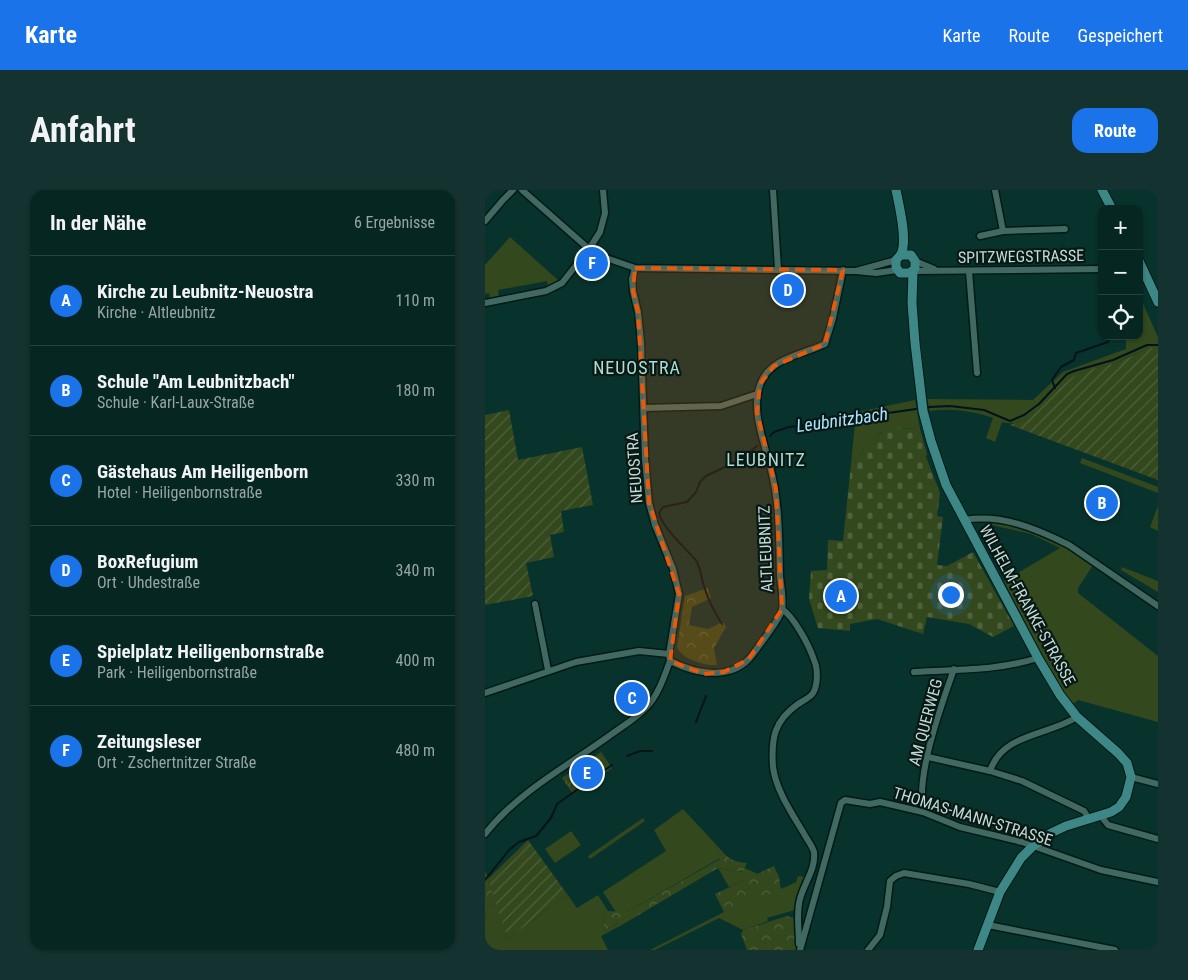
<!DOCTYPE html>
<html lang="de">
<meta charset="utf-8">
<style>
:root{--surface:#062622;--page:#14322f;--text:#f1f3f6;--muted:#98a5a5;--line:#274340;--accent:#1a73e8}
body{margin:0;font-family:"Roboto Condensed",sans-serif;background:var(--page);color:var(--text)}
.controls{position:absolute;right:15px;top:15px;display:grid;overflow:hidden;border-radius:10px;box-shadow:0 1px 4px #0004}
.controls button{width:45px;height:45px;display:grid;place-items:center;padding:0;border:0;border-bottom:1px solid var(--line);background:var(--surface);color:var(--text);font:25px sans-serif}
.you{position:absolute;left:465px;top:404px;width:18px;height:18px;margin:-12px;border:4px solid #fff;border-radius:50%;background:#1a73e8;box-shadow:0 0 0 8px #1a73e833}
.badge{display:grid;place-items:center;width:32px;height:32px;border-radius:50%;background:var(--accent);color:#fff;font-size:16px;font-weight:700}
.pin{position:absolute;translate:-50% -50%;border:2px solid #fff;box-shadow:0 1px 5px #0006}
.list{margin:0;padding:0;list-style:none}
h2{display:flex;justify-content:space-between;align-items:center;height:65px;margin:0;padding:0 20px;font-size:21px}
h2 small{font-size:16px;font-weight:400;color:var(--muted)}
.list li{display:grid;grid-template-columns:32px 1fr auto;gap:15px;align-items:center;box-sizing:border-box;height:90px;padding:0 20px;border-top:1px solid var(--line)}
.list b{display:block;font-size:19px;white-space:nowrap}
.list p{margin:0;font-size:16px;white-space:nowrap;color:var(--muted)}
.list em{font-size:16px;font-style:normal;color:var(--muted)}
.icon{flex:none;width:28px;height:28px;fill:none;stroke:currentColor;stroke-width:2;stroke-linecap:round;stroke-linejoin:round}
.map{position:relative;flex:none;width:673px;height:760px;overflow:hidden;border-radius:15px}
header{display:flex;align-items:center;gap:30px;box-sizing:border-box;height:70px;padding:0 25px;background:var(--accent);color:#fff}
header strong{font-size:24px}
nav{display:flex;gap:28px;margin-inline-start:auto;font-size:18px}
.intro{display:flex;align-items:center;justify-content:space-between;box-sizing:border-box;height:120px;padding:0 30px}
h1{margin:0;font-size:35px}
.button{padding:12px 22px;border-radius:15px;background:var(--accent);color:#fff;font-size:18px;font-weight:700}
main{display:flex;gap:30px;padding:0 30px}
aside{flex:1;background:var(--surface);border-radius:15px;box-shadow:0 1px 4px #0004}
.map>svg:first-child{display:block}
.grass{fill:#33481d}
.forest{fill:url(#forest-crowns)}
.cemetery{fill:url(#cemetery-stones)}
.park{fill:url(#park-tufts)}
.garden{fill:url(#garden-furrows)}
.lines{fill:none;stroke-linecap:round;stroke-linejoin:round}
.stream{stroke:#01131b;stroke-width:2}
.street-casing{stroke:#001a15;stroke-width:9}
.secondary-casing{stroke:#001a15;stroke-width:11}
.street{stroke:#416961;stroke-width:6}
.secondary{stroke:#3d8786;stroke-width:9}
.marked{fill:#e8590c;fill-opacity:0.2;stroke:#e8590c;stroke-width:4;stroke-dasharray:10 6;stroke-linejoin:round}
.labels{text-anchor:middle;stroke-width:4.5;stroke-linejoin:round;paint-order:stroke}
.street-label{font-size:16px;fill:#c4dad5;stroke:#071815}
.neighbourhood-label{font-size:18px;letter-spacing:1px;fill:#afdbd1;stroke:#071815}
.water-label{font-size:18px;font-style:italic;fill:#ace3fd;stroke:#071815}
</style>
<header>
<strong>Karte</strong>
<nav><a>Karte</a><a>Route</a><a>Gespeichert</a></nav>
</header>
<div class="intro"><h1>Anfahrt</h1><a class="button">Route</a></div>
<main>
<aside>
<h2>In der Nähe<small>6 Ergebnisse</small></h2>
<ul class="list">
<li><span class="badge">A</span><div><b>Kirche zu Leubnitz-Neuostra</b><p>Kirche · Altleubnitz</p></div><em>110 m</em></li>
<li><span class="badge">B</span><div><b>Schule &quot;Am Leubnitzbach&quot;</b><p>Schule · Karl-Laux-Straße</p></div><em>180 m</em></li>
<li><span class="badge">C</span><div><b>Gästehaus Am Heiligenborn</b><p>Hotel · Heiligenbornstraße</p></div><em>330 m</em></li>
<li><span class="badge">D</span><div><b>BoxRefugium</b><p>Ort · Uhdestraße</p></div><em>340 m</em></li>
<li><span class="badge">E</span><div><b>Spielplatz Heiligenbornstraße</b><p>Park · Heiligenbornstraße</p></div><em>400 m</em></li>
<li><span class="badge">F</span><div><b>Zeitungsleser</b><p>Ort · Zschertnitzer Straße</p></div><em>480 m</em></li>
</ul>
</aside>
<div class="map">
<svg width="673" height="760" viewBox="0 0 673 760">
<defs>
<pattern id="forest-crowns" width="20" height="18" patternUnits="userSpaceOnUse" patternTransform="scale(1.25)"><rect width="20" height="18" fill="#33481d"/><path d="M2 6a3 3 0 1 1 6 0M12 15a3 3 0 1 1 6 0" fill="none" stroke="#4f623d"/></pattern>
<pattern id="cemetery-stones" width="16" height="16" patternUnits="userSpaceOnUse" patternTransform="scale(1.25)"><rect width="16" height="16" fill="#33481d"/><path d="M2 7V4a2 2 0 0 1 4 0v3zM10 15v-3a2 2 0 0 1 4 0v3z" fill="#4f623d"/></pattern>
<pattern id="park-tufts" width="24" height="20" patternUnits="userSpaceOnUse" patternTransform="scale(1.25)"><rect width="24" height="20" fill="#33481d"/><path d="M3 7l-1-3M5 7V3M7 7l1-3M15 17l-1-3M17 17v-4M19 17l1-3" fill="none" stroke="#4f623d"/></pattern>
<pattern id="garden-furrows" width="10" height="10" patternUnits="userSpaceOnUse" patternTransform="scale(1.25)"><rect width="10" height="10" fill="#33481d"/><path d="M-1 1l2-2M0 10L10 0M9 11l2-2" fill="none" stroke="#4f623d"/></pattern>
</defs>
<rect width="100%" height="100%" fill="#08332d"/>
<!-- grass -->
<g class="grass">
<polygon points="25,47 74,91 63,96 62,91 13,100 14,106 5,108 4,103 0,104 0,75"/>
<path d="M656 109 673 147V158C657 158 644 168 629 173 616 178 601 178 589 186 569 200 544 241 517 232L510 252 501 248 508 228C488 221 466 218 445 221L442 209 548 210 578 182 641 159V146H654V111Z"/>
<polygon points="430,210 435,239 417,238 395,243 377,261 369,274 366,274 370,233 368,223"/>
<polygon points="597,268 673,297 673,303 595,273"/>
<polygon points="673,316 673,341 665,337"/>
<polygon points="504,330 553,341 610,372 593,398 593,403 673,466 673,532 593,510 587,515 572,494 519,391 575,358 546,344 502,334"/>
<polygon points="637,377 673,391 673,402 636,380"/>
<polygon points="198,619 236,660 231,664 235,668 142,722 131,722 118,702 181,661 169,640"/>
<polygon points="158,628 160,631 105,669 103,666"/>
<polygon points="86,641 96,655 70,673 60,659"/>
<polygon points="233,678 257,682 260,678 273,684 244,697"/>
<polygon points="313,686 321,687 312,710 310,720 282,728 283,731 258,740 234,728 170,760 165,760 239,722 303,696 311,692"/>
<polygon points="82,704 92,718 113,705 123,721 118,727 119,741 133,733 135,736 116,746 123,760 0,760 0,729 3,718 12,714 23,749"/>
</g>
<!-- forest -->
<g class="forest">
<path d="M223 398 226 408 207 417 204 435 223 439 238 432 241 437 229 458 232 475C220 476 196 469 192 457L200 406Z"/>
<path d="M236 660C244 670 250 672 262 673L258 682 233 678 135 736 132 733 119 741 118 727 123 721 142 722 235 669 231 664Z"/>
<polygon points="289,676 294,687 296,700 239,722 230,704"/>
<polygon points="0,682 4,688 3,689 12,714 3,718 0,729"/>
<polygon points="302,726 310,728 312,760 262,760 256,744 258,740"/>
</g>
<!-- cemetery -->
<path class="cemetery" d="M406 238 435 239 442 264 441 267 455 303 452 326 458 327 452 375 462 376 488 362 529 436 508 447 484 434 442 427 438 444 392 429 365 434V441L333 438 324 409 326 381 342 380 343 350 358 351 366 274H369C378 258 389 245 406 238Z"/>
<!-- park -->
<polygon class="park" points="116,562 127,578 88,604 77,588"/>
<!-- garden -->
<g class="garden">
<path d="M664 158H673V290L525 235C553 227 566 202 589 186 601 178 615 178 629 173 641 169 652 163 664 158Z"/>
<polygon points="24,220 33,270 97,257 108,315 76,321 79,342 65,345 69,367 41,373 48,406 0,415 0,225"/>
<polygon points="43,650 82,704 23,749 3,689"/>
</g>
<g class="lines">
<!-- stream -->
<g class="stream">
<polyline points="570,198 567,190 576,177 589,170 591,163 623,152 624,146"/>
<polyline points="444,217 465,216 499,220 525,231 539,225 554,214 582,184 589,181 628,170 662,155 673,155"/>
<polyline points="285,246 289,242 304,237 355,232 382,226 431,219"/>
<path d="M237 434C230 423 224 412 220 399 216 390 216 376 210 369 200 358 177 337 174 323L178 317 202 312 211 302 215 292 221 286 255 270 272 256"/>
<polyline points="211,532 221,506"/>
<polyline points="142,566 155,561 167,561"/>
<polyline points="0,690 24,660 34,652 51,646 66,628 72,614 127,575"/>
</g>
<defs>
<g id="street">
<polyline points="37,0 104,59 121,68 150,78 371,81 411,70"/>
<polyline points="288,0 293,79"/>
<polyline points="510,0 518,41"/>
<polyline points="0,31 18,10 28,0"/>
<polyline points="495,46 518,41 580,39"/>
<polyline points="430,71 449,79"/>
<polyline points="150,78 147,89 148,101 153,122 156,152 160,269 164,313 170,335 188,379 194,404 184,464 185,471"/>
<polyline points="371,81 391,83 412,80"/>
<polyline points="428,81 617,79"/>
<polyline points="484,81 492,183"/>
<polyline points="0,113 61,101 77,93 104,59 115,42 120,23 118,0"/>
<polyline points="159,218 236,216 272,204"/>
<path d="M479 330C517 324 550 338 584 355L673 416"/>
<polyline points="50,414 63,480"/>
<path d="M297 419C309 427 324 455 329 470 333 478 333 495 328 503 325 508 317 511 313 514 289 531 286 548 288 577 291 600 306 622 318 642 321 648 327 655 329 662 331 679 319 693 315 709 311 723 314 739 314 754"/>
<path d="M185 471C211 484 248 492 268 464 275 454 294 431 297 420 299 410 296 396 295 386 294 349 295 312 285 276 279 251 266 221 275 195 284 168 317 165 340 154L348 128 358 80"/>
<path d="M429 482C473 479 511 481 553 468"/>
<polyline points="0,503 91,472 154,461 184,464"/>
<polyline points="443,567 505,581 537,591 599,621 604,629"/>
<path d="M505 581C518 543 562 546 592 527"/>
<polyline points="646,587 673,594"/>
<path d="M438 622C431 584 456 516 469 479"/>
<polyline points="616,626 623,635 673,649"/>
<path d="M0 644C33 602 81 577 124 546 139 535 157 525 168 509 176 498 180 484 185 471"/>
<polyline points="503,735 630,760"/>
<polyline points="315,760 356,613 360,610 385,614 395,612 438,622 475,637 537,652 616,680 673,692"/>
<polyline points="383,760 395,745 402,717 405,691 411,686 419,683 484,694 515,702"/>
</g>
<g id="secondary">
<path d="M411 0C414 15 423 51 416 64 415 66 413 68 411 70V77L415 83H425L430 78V71L426 65H416"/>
<polyline points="617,0 627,19"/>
<polyline points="654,71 673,112"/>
<polyline points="428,81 427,113 430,153 438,221 446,251 461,295 553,468 575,505 592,527 633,563 642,573 646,587 641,607 634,617 626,622 581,636 566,643 547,657 536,668 515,702 493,760"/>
</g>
</defs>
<!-- street casing -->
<use href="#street" class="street-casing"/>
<!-- secondary casing -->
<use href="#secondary" class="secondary-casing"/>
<!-- street -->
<use href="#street" class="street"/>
<!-- secondary -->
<use href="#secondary" class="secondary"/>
</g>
<!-- marked area -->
<path class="marked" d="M150 78 358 80 340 154 289 176 275 194 272 222 291 299 297 419 264 469 239 482 219 484 185 471 194 404 164 313 153 122 148 101Z"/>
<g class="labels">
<!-- street labels -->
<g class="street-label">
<text transform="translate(536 66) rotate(-1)" y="6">SPITZWEGSTRASSE</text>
<text transform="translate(149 278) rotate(-94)" y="6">NEUOSTRA</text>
<text transform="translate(280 359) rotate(-92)" y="6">ALTLEUBNITZ</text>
<text transform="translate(543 415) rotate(61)" y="6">WILHELM-FRANKE-STRASSE</text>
<text transform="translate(440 532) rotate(-75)" y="6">AM QUERWEG</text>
<text transform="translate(488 626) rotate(17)" y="6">THOMAS-MANN-STRASSE</text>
</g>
<!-- neighbourhood labels -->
<g class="neighbourhood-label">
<text x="152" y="184">NEUOSTRA</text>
<text x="281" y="276">LEUBNITZ</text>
</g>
<!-- water labels -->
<g class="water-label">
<text transform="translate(357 230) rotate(-8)" y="6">Leubnitzbach</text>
</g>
</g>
</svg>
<div class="controls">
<button>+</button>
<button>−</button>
<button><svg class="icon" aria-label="locate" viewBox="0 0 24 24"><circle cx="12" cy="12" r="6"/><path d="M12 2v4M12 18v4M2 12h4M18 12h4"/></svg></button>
</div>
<div class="you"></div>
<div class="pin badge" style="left:356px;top:406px">A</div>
<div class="pin badge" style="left:617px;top:313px">B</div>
<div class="pin badge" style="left:147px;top:508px">C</div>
<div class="pin badge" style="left:303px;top:100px">D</div>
<div class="pin badge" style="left:102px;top:583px">E</div>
<div class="pin badge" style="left:107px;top:73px">F</div>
</div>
</main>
